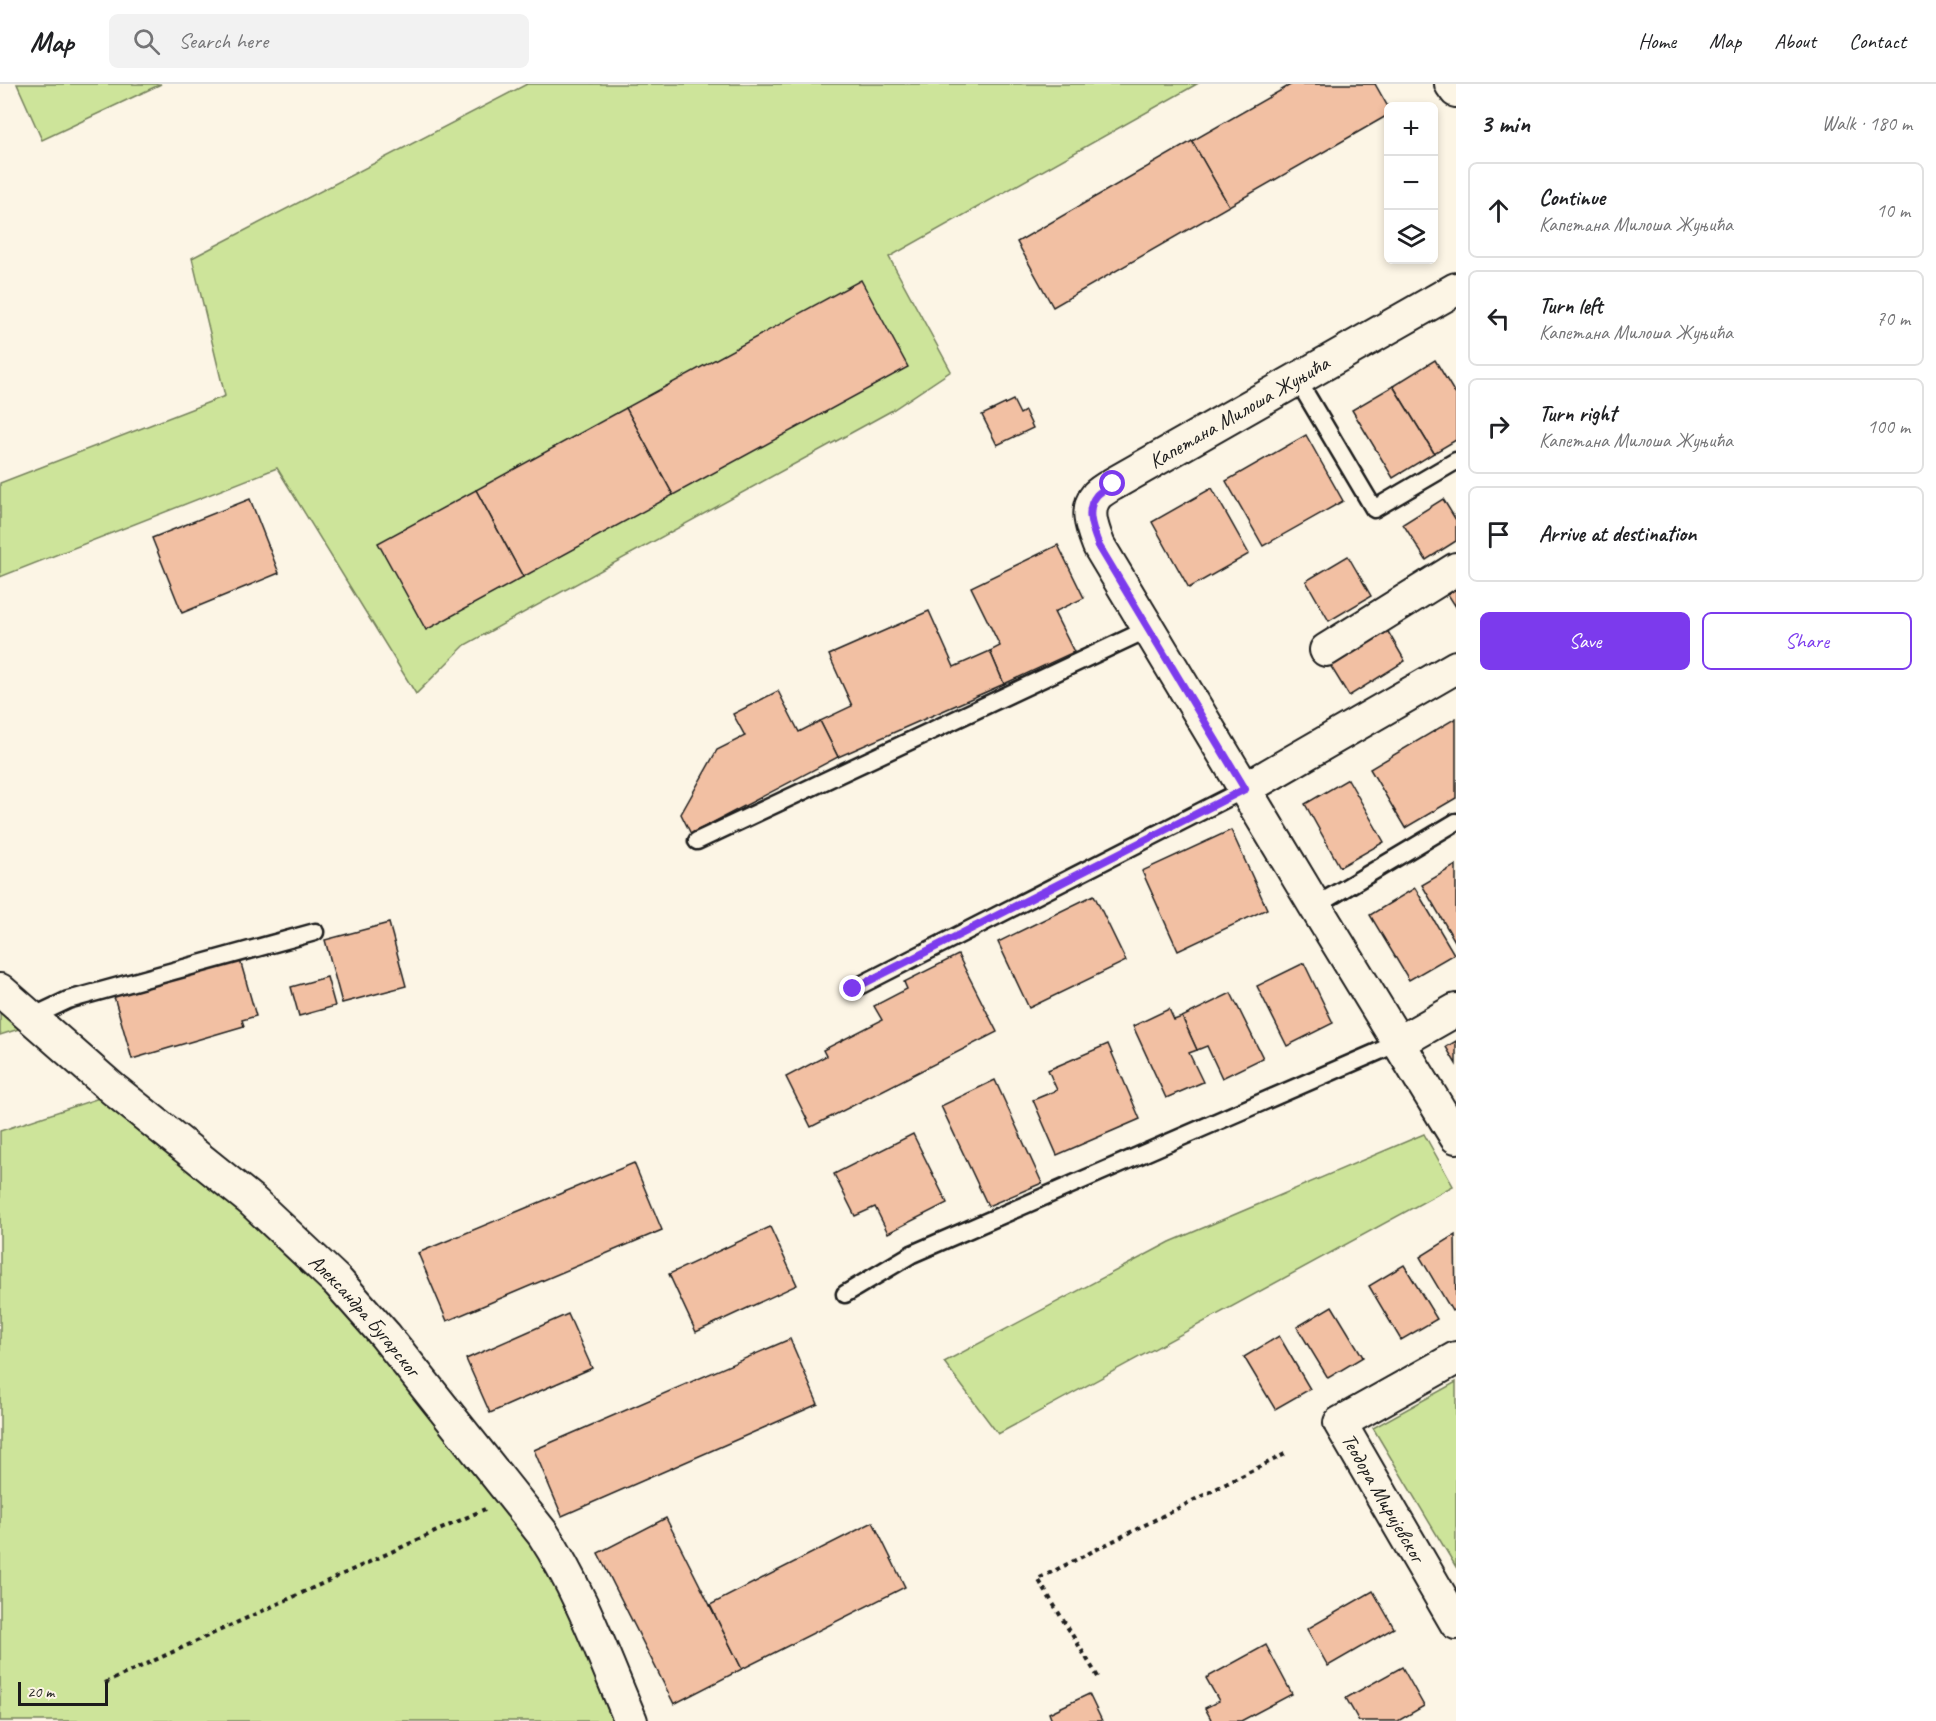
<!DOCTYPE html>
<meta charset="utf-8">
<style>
:root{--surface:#fff;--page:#f2f2f2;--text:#202124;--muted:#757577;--line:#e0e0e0;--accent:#7c3aed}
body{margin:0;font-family:Caveat,sans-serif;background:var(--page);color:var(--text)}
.controls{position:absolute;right:18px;top:18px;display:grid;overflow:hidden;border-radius:9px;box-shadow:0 3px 9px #0003}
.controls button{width:54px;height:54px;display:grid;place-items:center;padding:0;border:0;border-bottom:2px solid var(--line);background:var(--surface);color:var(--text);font:30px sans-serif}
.scale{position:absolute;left:18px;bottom:15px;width:90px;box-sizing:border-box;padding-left:6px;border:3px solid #1c1c1c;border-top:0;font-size:16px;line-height:21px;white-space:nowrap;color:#1c1c1c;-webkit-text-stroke:4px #fcf5e5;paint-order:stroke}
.stop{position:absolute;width:18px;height:18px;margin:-14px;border:4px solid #7c3aed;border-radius:50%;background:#fff}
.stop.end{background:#7c3aed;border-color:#fff;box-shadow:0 2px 6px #0008}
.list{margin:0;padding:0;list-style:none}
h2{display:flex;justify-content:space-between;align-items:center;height:78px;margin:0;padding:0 24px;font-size:26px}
h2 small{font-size:20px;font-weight:400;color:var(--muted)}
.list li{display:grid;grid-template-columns:39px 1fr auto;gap:18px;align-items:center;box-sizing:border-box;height:96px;margin:0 12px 12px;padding:0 12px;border:2px solid var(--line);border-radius:9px}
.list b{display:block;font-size:22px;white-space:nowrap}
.list p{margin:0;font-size:20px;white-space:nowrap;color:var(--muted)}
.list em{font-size:20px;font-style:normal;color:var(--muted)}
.actions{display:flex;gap:12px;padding:18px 24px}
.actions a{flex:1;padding:14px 0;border:2px solid var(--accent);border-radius:9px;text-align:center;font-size:21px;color:var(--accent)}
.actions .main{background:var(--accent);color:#fff}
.icon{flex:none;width:33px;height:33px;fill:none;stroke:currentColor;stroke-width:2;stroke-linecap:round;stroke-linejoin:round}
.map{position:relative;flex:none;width:1456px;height:1637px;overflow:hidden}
header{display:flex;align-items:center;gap:36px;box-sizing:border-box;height:84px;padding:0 30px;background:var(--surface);border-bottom:2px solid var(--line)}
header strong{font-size:28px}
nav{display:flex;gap:33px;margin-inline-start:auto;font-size:21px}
.search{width:420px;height:54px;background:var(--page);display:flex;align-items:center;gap:15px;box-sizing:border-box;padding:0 21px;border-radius:9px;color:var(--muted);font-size:22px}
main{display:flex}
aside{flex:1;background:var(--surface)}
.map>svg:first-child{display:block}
.green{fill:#cde49a;stroke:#74805b;stroke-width:1.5}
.building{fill:#f2c0a3;stroke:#1c1c1c;stroke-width:1.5}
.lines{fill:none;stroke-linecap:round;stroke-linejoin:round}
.service-casing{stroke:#1c1c1c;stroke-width:21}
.minor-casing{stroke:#1c1c1c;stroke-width:36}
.path{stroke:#1c1c1c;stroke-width:4;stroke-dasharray:4.5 4.5;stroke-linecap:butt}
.service{stroke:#fcf5e5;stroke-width:16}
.minor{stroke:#fcf5e5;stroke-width:32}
.route{stroke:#7c3aed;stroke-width:8}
.labels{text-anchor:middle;stroke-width:6;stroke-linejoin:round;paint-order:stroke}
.street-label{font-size:21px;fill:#1c1c1c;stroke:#fcf5e5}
</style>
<header>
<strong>Map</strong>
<div class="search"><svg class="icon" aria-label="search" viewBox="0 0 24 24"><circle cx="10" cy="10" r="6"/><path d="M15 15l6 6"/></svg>Search here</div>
<nav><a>Home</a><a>Map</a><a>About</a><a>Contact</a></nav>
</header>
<main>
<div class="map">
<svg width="1456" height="1637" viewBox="0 0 1456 1637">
<rect width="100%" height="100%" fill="#fcf5e5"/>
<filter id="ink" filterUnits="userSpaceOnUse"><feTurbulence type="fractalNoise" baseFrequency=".0167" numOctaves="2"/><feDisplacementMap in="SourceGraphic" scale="12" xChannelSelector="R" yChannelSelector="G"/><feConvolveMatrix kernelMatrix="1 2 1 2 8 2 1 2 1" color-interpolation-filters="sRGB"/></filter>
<g filter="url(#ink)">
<!-- green -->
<g class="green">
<polygon points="17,0 161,0 42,56"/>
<polygon points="527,0 1197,0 889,173 951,287 891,327 465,561 416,610 277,384 0,493 0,399 225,312 192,174"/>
<polygon points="0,905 38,939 0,951"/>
<polygon points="117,1008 278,1141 543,1450 631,1637 0,1637 0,1047"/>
<polygon points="1424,1050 1453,1102 998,1350 944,1278 1170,1158"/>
<polygon points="1456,1298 1456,1483 1373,1344"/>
</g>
<!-- building -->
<g class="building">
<polygon points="1292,0 1375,0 1388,23 1388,31 1229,122 1192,57"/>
<polygon points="1192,57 1229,122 1053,223 1017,158"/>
<polygon points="861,196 908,283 673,411 626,324"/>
<polygon points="1435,276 1456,311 1456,356 1434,369 1393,302"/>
<polygon points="1393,302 1434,369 1393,394 1352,326"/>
<polygon points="1013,316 1020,330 1025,327 1033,344 997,361 982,331"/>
<polygon points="626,324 673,411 523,493 476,406"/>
<polygon points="1306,351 1343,417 1263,462 1226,397"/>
<polygon points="1212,404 1249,470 1189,504 1152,438"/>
<polygon points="476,406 523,493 426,546 378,459"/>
<polygon points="250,415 279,489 182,529 152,454"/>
<polygon points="1443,415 1456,436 1456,457 1426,476 1403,440"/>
<polygon points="1058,461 1084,514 1054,528 1074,568 1004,600 990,567 1000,562 971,503"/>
<polygon points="1348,472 1371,512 1329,537 1306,497"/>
<polygon points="1456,503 1456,523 1447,509"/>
<polygon points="929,527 954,583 990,567 1004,600 838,673 820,637 852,622 829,571"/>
<polygon points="1387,546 1405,577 1349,612 1330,581"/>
<polygon points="778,607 799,648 820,637 838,673 691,750 681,730 717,666 745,652 733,630"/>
<polygon points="1456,634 1456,714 1405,744 1370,685"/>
<polygon points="1348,695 1384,758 1340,783 1305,720"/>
<polygon points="1231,746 1267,825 1178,867 1142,787"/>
<polygon points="1456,781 1456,859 1422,801"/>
<polygon points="1415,804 1454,870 1409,896 1370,831"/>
<polygon points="1094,811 1126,877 1029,924 998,858"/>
<polygon points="389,839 406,902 342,919 325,856"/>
<polygon points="958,871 997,948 811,1043 786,993 826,972 823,966 882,936 874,922 907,905 904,898"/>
<polygon points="240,876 256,932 242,936 244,942 132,975 113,909"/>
<polygon points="1304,879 1333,939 1287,962 1257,902"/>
<polygon points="327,893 335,922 299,932 291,903"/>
<polygon points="1231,909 1263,974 1222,994 1207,962 1197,966 1182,933"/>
<polygon points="1169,925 1174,936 1182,933 1197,966 1189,969 1203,998 1166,1014 1133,942"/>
<polygon points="1456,957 1456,980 1446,963"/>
<polygon points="1108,960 1140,1035 1057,1071 1033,1016 1057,1006 1048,986"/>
<polygon points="995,996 1042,1099 988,1122 941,1022"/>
<polygon points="913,1050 947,1119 888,1149 875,1123 855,1132 834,1090"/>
<polygon points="634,1079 662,1146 447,1237 418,1169"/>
<polygon points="770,1143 797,1201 696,1248 669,1190"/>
<polygon points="1455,1151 1456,1224 1452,1227 1420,1173"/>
<polygon points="1404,1181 1437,1235 1401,1256 1369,1202"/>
<polygon points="1332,1222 1363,1273 1328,1294 1297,1243"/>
<polygon points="568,1230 592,1284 490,1329 466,1275"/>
<polygon points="1279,1252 1310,1305 1275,1325 1244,1273"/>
<polygon points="790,1255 818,1320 562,1432 534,1366"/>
<polygon points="666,1434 742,1585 674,1620 598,1469"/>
<polygon points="873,1438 905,1503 742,1585 710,1521"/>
<polygon points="1373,1507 1394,1544 1328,1582 1307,1545"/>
<polygon points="1266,1561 1292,1610 1241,1637 1212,1637 1205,1624 1219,1617 1206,1594"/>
<polygon points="1402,1583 1424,1622 1398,1637 1359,1637 1346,1614"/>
<polygon points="1089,1610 1102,1637 1052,1637 1049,1629"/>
</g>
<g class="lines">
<defs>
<g id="service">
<polyline points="1297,295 1374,425 1456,377"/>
<polyline points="697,757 1148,545"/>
<polyline points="1315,822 1456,738"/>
<polyline points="853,905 1245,705"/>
<polyline points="32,933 68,916 315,848"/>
<polyline points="845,1210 912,1170 1398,959"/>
</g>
<g id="minor">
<polyline points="1451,0 1456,7"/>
<path d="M1456 205 1113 400C1108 403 1101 407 1097 411 1084 426 1093 446 1099 462L1315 822 1456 1053"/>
<polyline points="1326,566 1456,485"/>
<polyline points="1245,705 1456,583"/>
<path id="s1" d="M0 906 113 1005 251 1116 338 1198 385 1251 543 1450C581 1508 604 1574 631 1637"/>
<polyline points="1398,959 1456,926"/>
<path id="s2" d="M1456 1274 1340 1339 1456 1539"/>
</g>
</defs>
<!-- service casing -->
<use href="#service" class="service-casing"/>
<!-- minor casing -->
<use href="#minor" class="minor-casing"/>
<!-- path -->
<g class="path">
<polyline points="1098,1593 1038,1495 1287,1369"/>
<polyline points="105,1599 485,1425"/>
</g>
<!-- service -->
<use href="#service" class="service"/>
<!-- minor -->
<use href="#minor" class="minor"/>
</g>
</g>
<g class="lines" filter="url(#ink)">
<!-- route -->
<path class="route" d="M853 905 1245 705 1099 462C1093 446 1084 426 1097 411 1101 407 1108 403 1113 400"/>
</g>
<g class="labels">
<!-- street labels -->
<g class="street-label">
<text transform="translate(1239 328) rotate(-30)" y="7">Капетана Милоша Жуњића</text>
<text dy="7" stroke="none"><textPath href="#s1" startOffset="489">Александра Бугарског</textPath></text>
<text dy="7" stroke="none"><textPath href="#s2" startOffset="219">Теодора Миријевског</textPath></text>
</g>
</g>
</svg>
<div class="controls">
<button>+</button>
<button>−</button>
<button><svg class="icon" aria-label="layers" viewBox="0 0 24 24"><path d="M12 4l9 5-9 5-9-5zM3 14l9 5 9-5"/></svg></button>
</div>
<div class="scale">20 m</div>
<div class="stop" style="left:1113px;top:400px"></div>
<div class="stop end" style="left:853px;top:905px"></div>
</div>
<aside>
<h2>3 min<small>Walk · 180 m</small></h2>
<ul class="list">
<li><svg class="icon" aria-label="ahead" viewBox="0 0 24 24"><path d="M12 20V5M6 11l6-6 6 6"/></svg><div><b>Continue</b><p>Капетана Милоша Жуњића</p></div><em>10 m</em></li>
<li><svg class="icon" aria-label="left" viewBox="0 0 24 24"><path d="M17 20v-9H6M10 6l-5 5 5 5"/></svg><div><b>Turn left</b><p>Капетана Милоша Жуњића</p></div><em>70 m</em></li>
<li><svg class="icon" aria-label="right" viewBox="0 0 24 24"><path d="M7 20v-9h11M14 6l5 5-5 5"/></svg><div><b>Turn right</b><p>Капетана Милоша Жуњића</p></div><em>100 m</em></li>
<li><svg class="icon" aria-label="arrive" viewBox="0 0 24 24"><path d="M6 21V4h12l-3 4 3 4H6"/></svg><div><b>Arrive at destination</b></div></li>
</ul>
<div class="actions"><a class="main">Save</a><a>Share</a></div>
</aside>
</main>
